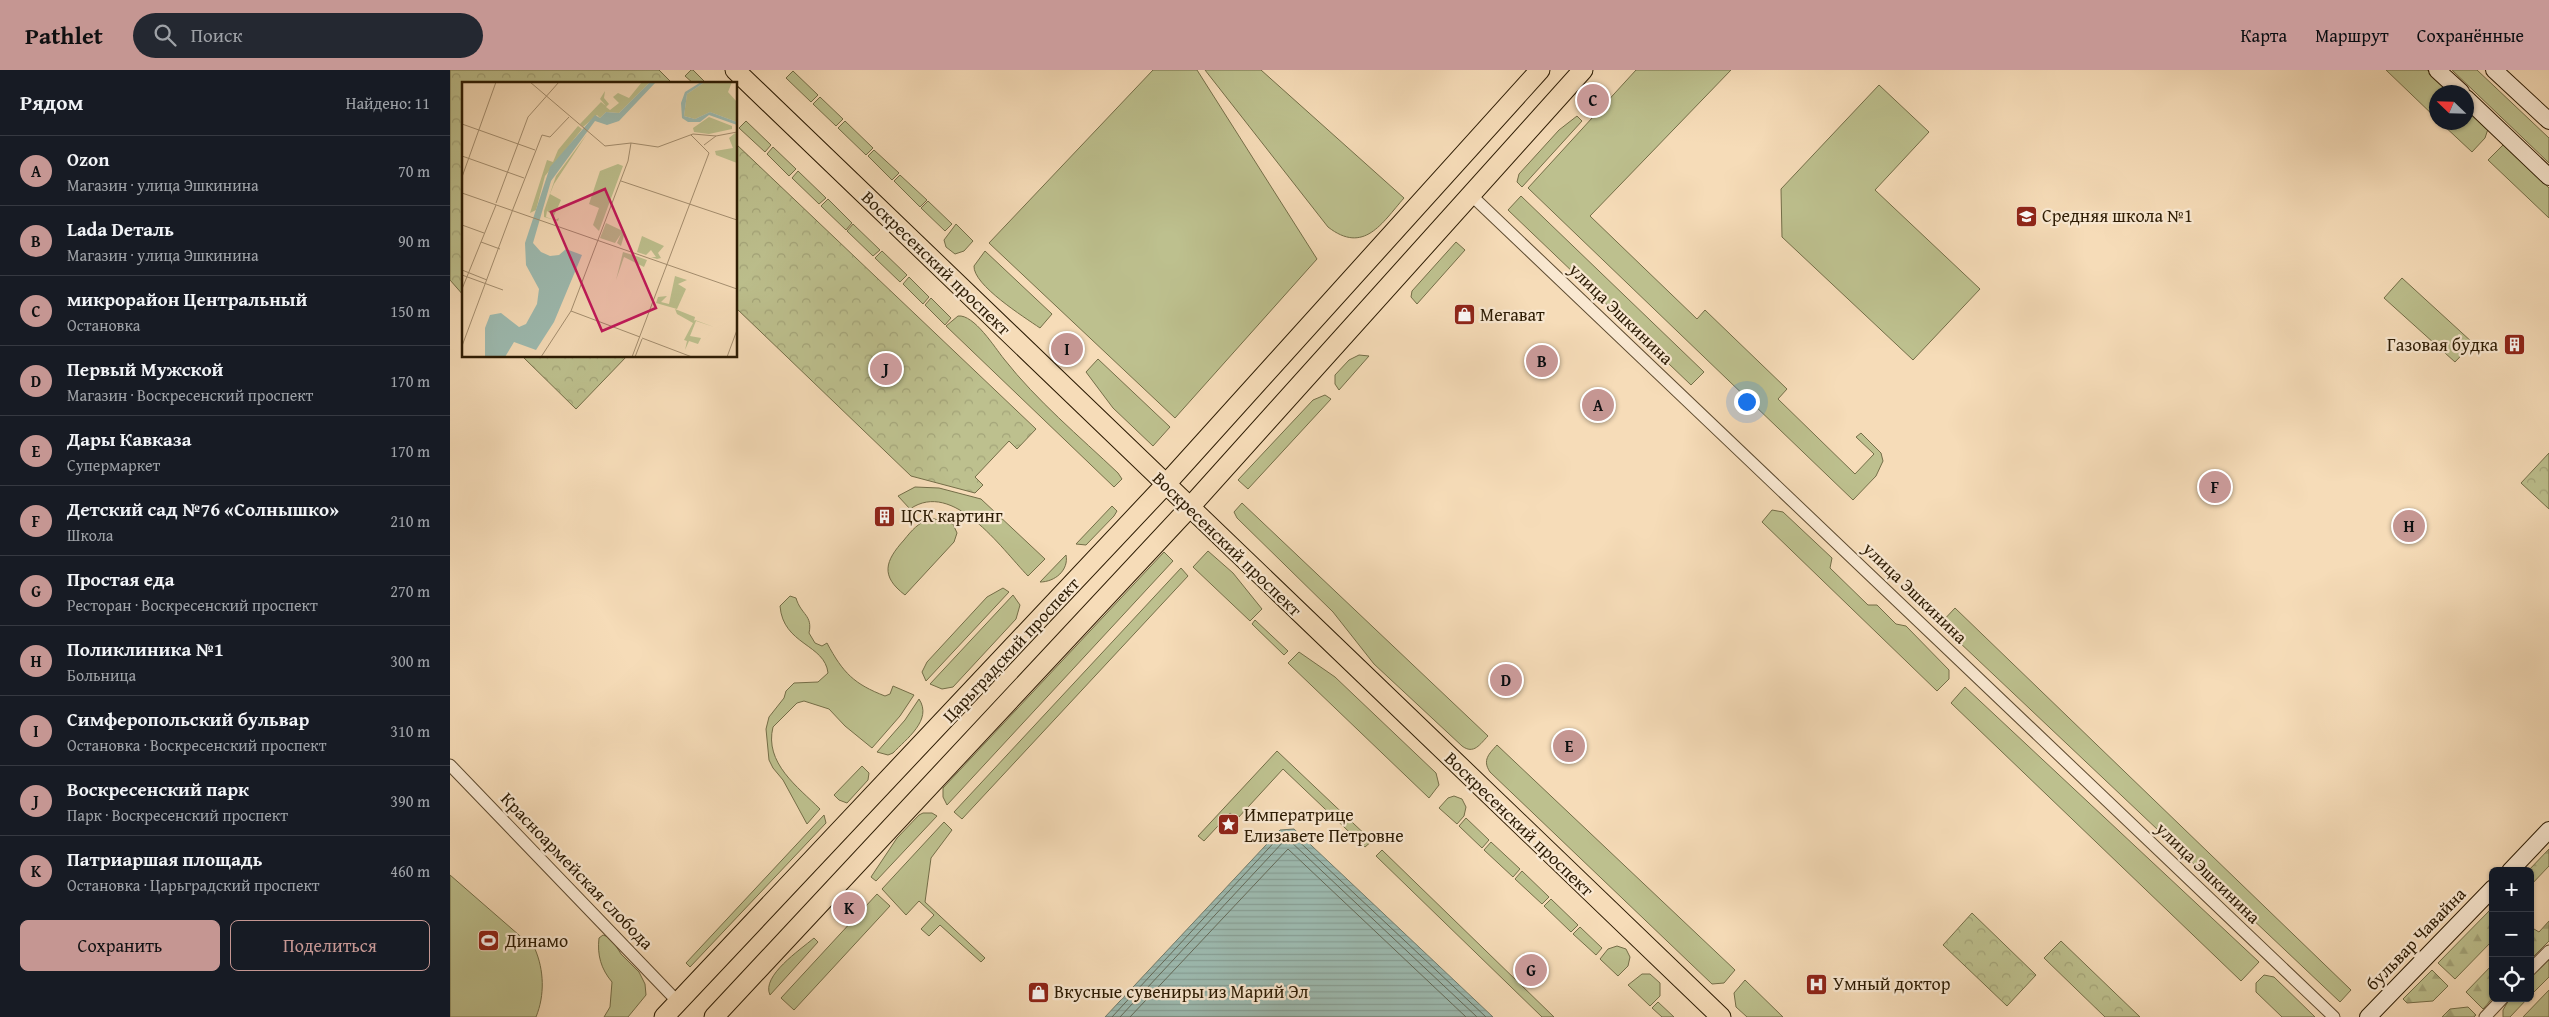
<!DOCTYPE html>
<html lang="ru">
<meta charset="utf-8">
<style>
:root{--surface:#171b24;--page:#242831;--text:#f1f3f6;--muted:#9ea1a6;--line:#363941;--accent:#c59692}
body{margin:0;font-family:"Gentium Book Plus",serif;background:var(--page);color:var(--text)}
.controls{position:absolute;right:15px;bottom:15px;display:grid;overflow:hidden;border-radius:8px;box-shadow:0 1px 4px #0004}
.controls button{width:45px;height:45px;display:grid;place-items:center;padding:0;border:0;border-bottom:1px solid var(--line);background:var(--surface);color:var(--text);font:25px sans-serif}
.compass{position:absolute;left:1979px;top:15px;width:45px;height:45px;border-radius:50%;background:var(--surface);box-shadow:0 1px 4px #0004;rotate:293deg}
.you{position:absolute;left:1296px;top:331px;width:18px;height:18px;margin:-12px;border:4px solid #fff;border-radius:50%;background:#1a73e8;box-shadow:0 0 0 8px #1a73e833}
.badge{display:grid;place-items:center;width:32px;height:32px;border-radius:50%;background:var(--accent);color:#111;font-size:16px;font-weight:700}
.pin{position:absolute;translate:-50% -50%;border:2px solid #fff;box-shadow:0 1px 5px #0006}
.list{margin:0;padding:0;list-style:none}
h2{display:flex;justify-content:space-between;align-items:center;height:65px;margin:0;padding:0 20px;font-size:21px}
h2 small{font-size:16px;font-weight:400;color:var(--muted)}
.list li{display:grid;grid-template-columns:32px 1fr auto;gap:15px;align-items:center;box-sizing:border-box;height:70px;padding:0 20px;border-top:1px solid var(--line)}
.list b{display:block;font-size:19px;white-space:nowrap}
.list p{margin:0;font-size:16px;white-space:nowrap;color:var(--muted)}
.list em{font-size:16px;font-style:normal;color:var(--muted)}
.actions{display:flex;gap:10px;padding:15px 20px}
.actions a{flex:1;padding:11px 0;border:1px solid var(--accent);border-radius:8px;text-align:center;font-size:18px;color:var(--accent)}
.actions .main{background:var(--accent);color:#111}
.icon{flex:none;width:28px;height:28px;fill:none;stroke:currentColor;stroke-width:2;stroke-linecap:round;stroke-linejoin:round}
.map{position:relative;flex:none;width:2099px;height:947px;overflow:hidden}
header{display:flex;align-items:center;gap:30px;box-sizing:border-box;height:70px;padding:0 25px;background:var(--accent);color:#111}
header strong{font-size:24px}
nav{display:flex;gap:28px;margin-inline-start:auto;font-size:18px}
.search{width:350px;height:45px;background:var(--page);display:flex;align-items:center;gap:12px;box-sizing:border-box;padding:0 18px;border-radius:28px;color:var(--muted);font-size:19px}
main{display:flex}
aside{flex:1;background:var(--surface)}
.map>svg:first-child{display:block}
.green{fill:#bdc08e;stroke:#746e48}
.forest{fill:url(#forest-firs);stroke:#746e48}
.park{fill:url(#park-crowns);stroke:#746e48}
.water{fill:url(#water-rules);stroke:#707b6b}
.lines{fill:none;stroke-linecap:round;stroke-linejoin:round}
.shore{stroke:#646b5a;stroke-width:1}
.street-casing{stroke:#5e4b30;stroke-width:13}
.secondary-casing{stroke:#2c1b03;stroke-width:18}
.primary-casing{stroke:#2c1b03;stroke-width:21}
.street{stroke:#f9e8d1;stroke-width:11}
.secondary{stroke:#f9e8d1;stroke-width:16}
.primary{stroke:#f6dcb8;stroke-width:19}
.labels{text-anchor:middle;stroke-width:4.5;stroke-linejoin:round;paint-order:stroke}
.poi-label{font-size:18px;fill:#2c1b03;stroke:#f9e8d1;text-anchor:start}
.street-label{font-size:18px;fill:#2c1b03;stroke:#f9e8d1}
.inset-road{fill:none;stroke:#a58f70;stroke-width:1}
.view{fill:#c2185b;fill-opacity:0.15;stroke:#c2185b;stroke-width:2.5}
.inset-edge{fill:none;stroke:#2c1b03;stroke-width:2.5}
</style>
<header>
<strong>Pathlet</strong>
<div class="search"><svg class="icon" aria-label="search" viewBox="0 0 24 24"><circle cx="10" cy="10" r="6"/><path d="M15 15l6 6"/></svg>Поиск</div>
<nav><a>Карта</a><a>Маршрут</a><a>Сохранённые</a></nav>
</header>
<main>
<aside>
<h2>Рядом<small>Найдено: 11</small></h2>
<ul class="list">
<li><span class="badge">A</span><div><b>Ozon</b><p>Магазин · улица Эшкинина</p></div><em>70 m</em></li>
<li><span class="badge">B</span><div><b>Lada Dеталь</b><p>Магазин · улица Эшкинина</p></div><em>90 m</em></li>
<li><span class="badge">C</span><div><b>микрорайон Центральный</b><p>Остановка</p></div><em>150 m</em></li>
<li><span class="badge">D</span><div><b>Первый Мужской</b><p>Магазин · Воскресенский проспект</p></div><em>170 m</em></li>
<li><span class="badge">E</span><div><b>Дары Кавказа</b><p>Супермаркет</p></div><em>170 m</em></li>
<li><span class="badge">F</span><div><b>Детский сад №76 «Солнышко»</b><p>Школа</p></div><em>210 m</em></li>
<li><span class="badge">G</span><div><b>Простая еда</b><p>Ресторан · Воскресенский проспект</p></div><em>270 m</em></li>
<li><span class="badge">H</span><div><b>Поликлиника №1</b><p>Больница</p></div><em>300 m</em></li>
<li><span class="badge">I</span><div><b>Симферопольский бульвар</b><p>Остановка · Воскресенский проспект</p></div><em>310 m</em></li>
<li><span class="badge">J</span><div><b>Воскресенский парк</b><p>Парк · Воскресенский проспект</p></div><em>390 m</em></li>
<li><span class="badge">K</span><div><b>Патриаршая площадь</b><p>Остановка · Царьградский проспект</p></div><em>460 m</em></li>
</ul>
<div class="actions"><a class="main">Сохранить</a><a>Поделиться</a></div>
</aside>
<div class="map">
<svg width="2099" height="947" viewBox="0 0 2099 947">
<defs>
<pattern id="forest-firs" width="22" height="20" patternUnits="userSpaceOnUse" patternTransform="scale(1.25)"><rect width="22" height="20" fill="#bdc08e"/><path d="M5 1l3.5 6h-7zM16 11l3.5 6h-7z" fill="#a3a479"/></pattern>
<pattern id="park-crowns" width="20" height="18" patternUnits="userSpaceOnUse" patternTransform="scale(1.25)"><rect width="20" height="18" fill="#bdc08e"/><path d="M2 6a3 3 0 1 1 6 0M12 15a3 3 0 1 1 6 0" fill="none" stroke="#a3a479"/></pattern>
<pattern id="water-rules" width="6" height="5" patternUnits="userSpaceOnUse" patternTransform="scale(1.25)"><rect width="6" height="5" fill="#9dbbb1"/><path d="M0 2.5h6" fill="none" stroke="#87a097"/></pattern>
</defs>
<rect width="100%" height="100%" fill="#f6dcb8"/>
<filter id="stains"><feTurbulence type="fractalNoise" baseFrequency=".004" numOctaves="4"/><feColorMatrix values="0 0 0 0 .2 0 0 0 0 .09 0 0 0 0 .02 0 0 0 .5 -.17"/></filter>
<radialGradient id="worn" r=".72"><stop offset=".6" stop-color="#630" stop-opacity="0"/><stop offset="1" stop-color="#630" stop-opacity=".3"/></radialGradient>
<!-- green -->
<g class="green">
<polygon points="241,0 243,0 257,14 244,14 235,6"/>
<polygon points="703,0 747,0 867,189 725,348 539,173"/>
<path d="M755 0H811L954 128C932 153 914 185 878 157Z"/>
<polygon points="1186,0 1281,0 1140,146 1247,249 1255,240 1337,319 1328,329 1405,404 1424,384 1406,367 1411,363 1431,383 1433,391 1426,406 1403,430 1078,118"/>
<polygon points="1936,0 1977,0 2001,22 1986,22 1986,48"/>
<polygon points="2002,0 2027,0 2099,68 2099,93"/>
<polygon points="343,1 368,25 361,32 336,8"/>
<polygon points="1429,15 1479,62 1425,120 1530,219 1463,290 1332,167 1331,119"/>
<polygon points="370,27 393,49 386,56 363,34"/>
<polygon points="2017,38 2038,59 2035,68 2022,82 1991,53 2016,52"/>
<polygon points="1127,46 1132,51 1072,117 1067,112 1069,104 1109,60"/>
<polygon points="296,51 321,75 315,82 289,58"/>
<polygon points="395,51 423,78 416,85 388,58"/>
<polygon points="2054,74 2099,118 2099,148 2038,90"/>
<polygon points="323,77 346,99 339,106 317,84"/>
<polygon points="424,80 449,103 442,110 418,86"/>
<polygon points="348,101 376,128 369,134 342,108"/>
<polygon points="450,105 477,130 470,137 444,111"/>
<polygon points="1071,126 1254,302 1241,315 1058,140"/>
<polygon points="378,129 402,153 396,160 371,136"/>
<polygon points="478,131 502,154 495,161 471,138"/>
<polygon points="403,154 430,180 423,186 397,161"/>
<polygon points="506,154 523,171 514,181 505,184 496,177 494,170"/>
<polygon points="1006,172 1015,180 967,234 961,227 962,221"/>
<polygon points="432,181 457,205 450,212 425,188"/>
<path d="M535 181 602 244 590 258C574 247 523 215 524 196Z"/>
<polygon points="459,207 479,227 473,234 453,214"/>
<polygon points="1952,208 2023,273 2005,292 1934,228"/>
<polygon points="481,228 501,248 495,255 475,235"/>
<path d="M508 246C524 244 545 278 554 289 587 331 629 366 668 403L672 409 664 417 496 256Z"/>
<polygon points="909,285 919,286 889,320 885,314 885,305 899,290"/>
<polygon points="648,289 720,357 703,376 663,338 636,302"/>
<polygon points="875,325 881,329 798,419 788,410 863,330"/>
<path d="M465 417 489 418 531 429 595 489 578 506C551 478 503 409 460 439L448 426Z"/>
<path d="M792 433 1038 666C1030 674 1024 685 1012 676L924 594 883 542 787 448 784 442Z"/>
<polygon points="662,436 667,441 664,446 636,475 626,474"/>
<polygon points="1322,440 1333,442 1382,488 1380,498 1418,535 1427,535 1446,554 1456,556 1499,600 1499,609 1487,621 1312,452"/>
<path d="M481 448 503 454 507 463 504 472 455 525C430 506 435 491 454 470 462 460 468 453 481 448Z"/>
<polygon points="758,481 783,503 812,539 800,551 743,497"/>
<polygon points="714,482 723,491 497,735 493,727 493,718"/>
<path d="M616 485C619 500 605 512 590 512Z"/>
<polygon points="731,498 738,506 512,749 504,742"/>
<polygon points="553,518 559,522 476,611 472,602 477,592 537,527"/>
<polygon points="563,525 570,535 566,549 503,617 492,619 480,614"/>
<path d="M340 526 346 528C351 545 363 545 359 563L365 573 372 576 377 573C393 603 404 614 435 626L440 624 443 616 464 625 450 646 422 678 395 656 379 639 354 631 347 633 323 657C314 693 348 717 370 739L357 754 333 710 323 698 319 690 316 659 319 647 334 628 336 621 344 613 368 612 378 603C375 574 333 575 330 536Z"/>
<polygon points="1505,538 1901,920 1890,932 1490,554"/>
<polygon points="805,550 838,581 834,585 802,554"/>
<polygon points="849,582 885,607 986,703 989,715 979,728 838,593"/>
<polygon points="1515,617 1809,892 1791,911 1501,633"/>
<path d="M469 629C483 650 456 669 443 683L438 685 427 682 455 650Z"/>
<path d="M1047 675 1285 900 1274 913 1262 914 1040 702C1032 690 1039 684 1047 675Z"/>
<polygon points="827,681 922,771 915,777 833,699 787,749 780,743 754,771 748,766"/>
<polygon points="412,696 419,703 418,710 397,733 389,730 384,725"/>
<polygon points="1004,726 1012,729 1016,737 1014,746 1007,754 989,738 998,728"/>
<polygon points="473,743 482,743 487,746 426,811 421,807 447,768 469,745"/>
<polygon points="374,745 376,753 240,897 236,893"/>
<polygon points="1016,748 1039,770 1032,778 1009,756"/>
<polygon points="494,752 502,760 481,788 475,832 535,888 531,892 490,855 479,866 471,859 484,845 469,831 456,845 432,819"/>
<polygon points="1041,772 1070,799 1063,807 1034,780"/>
<polygon points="932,780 1104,947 1092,947 926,786"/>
<polygon points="1072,801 1099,827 1092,834 1065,809"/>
<path d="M0 805 85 879C94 900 95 925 86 947H0Z"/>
<polygon points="427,824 440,836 344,940 331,928"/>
<polygon points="1101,829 1128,855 1121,862 1094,836"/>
<polygon points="1130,857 1152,878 1146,885 1123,864"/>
<path d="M153 865 161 868 171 884 189 902 195 914 196 925 178 947H154L160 937 162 912C151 899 147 885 149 868Z"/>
<path d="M364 868 368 872 320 925C311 906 350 880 364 868Z"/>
<polygon points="1167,876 1176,879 1180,887 1178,896 1168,906 1150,889 1158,879"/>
<polygon points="2099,888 2099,907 2080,926 2080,908"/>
<polygon points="1192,904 1200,904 1210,913 1210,926 1200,936 1178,915"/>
<polygon points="1814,905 1824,907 1865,947 1832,947 1806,922 1806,913"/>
<polygon points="1295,910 1333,947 1297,947 1286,937 1284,923"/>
<polygon points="2099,920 2099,947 2073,947"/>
<polygon points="2060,928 2078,928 2060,947 2053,947 2053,940"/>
<polygon points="1208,932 1224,947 1212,947 1202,938"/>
</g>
<!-- forest -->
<g class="forest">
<polygon points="2099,779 2099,796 2080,816 2080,801 2078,801"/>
<polygon points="2043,837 2043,870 2005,909 1988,893"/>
<polygon points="2099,851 2099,871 2080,890 2080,863 2084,859 2089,862"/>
<polygon points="2043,894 2043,928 2033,939 2016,922"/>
<polygon points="1982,900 1998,916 1983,931 1957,933 1953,929"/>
<polygon points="2018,937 2026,945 2024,947 1992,947 2000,939"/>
</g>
<!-- park -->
<g class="park">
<polygon points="0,0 209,0 223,14 14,14 14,226 0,210"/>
<polygon points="286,74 586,359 567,379 559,371 525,407 533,415 525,423 461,406 286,238"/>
<polygon points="72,286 177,286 126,339"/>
<polygon points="2099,383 2099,439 2071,413"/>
<polygon points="1522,843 1586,905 1557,936 1493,875"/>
<polygon points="1611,871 1690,947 1655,947 1594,888"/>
</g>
<!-- water -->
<polygon class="water" points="844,759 1043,947 655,947 830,760"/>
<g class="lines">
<!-- shore -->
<g class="shore">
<polyline points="662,947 831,765 841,764 1036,947"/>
<polyline points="670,947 834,771 839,770 1027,947"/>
<polyline points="680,947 838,779 1016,947"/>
</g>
<defs>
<g id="street">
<polyline points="1021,125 1884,947"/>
<polyline points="0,695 228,932"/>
<polyline points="2080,900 2099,881"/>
<polyline points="2035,947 2053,928"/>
</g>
<g id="secondary">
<polyline points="1987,0 2011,22"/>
<polyline points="2044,0 2099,51"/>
<polyline points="2016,28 2099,107"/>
<polyline points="2060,801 2099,760"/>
<polyline points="1918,947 2043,818"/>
</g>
<g id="primary">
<polyline points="285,0 1271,947"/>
<polyline points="214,947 716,414 1090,0"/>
<polyline points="264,947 740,437 1133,0"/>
</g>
</defs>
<!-- street casing -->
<use href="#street" class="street-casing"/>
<!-- secondary casing -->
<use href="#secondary" class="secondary-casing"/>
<!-- primary casing -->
<use href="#primary" class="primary-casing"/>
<!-- street -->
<use href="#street" class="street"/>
<!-- secondary -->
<use href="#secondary" class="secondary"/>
<!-- primary -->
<use href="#primary" class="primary"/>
</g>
<!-- icons -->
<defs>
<symbol id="school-square" viewBox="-11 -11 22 22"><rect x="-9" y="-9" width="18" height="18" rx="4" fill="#8f2418" stroke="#f9e8d1"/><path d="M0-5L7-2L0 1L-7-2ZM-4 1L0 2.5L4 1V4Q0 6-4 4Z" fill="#fff"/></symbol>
<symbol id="shop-square" viewBox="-11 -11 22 22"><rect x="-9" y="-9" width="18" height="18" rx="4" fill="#8f2418" stroke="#f9e8d1"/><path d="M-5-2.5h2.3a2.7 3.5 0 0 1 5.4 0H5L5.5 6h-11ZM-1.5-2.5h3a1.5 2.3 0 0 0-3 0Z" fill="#fff"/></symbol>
<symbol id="building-square" viewBox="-11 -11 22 22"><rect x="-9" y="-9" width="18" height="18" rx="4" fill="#8f2418" stroke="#f9e8d1"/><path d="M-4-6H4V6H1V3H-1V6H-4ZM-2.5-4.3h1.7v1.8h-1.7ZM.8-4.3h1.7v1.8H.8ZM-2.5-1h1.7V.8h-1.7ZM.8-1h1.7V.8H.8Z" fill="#fff"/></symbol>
<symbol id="sight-square" viewBox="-11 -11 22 22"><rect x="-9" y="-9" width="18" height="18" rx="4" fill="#8f2418" stroke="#f9e8d1"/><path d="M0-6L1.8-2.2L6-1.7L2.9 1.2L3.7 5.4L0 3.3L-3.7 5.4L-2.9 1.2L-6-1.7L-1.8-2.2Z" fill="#fff"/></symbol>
<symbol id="stadium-square" viewBox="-11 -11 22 22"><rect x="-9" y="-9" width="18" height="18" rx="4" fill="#8f2418" stroke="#f9e8d1"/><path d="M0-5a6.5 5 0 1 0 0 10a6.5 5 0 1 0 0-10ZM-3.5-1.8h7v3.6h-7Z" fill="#fff"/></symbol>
<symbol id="hospital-square" viewBox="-11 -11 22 22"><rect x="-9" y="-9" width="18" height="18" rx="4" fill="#8f2418" stroke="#f9e8d1"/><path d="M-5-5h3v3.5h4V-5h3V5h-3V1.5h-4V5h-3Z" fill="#fff"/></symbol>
</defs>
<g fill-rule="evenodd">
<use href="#school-square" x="1564" y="134" width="25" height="25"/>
<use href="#shop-square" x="1002" y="232" width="25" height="25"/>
<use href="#building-square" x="2052" y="262" width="25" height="25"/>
<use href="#building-square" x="422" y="434" width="25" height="25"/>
<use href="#sight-square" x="766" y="742" width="25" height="25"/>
<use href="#stadium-square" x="26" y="858" width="25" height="25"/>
<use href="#hospital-square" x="1354" y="902" width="25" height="25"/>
<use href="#shop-square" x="576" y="910" width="25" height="25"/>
</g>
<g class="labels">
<!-- poi labels -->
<g class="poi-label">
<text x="1592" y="152">Средняя школа №1</text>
<text x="1030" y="251">Мегават</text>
<text x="2048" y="281" text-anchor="end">Газовая будка</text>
<text x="451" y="452">ЦСК картинг</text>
<text x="794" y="751">Императрице<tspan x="794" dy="21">Елизавете Петровне</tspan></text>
<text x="55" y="877">Динамо</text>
<text x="1383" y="920">Умный доктор</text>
<text x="604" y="928">Вкусные сувениры из Марий Эл</text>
</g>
<!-- street labels -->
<g class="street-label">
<text transform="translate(486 193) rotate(44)" y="6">Воскресенский проспект</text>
<text transform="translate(1171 244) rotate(44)" y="6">улица Эшкинина</text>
<text transform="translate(777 474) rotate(44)" y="6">Воскресенский проспект</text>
<text transform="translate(1465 523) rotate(44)" y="6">улица Эшкинина</text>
<text transform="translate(561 580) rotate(-47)" y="6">Царьградский проспект</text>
<text transform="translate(1069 754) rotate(44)" y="6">Воскресенский проспект</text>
<text transform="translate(127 801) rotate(46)" y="6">Красноармейская слобода</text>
<text transform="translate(1758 803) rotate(44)" y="6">улица Эшкинина</text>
<text transform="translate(1966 869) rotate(-46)" y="6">бульвар Чавайна</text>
</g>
</g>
<!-- overview -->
<g transform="translate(12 12)">
<rect width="275" height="275" fill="#f6dcb8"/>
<path d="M180 0H188L157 31 144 30 138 36 135 33 121 45 118 42 139 20 144 24 138 17 143 9 142 16 147 22 144 25 148 28 157 21 151 15 156 11 167 16ZM243 0H270L266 10 275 20V40L248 30 233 37 222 34 225 12ZM116 44 120 47 83 94 74 128 68 131 85 78 91 80 96 68ZM125 52 92 102 88 112 99 118 92 134 85 129 87 116 84 135 93 138 97 136 96 139 82 135V129L94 94ZM144 141 163 150 159 164 155 161 159 152 153 161 138 156ZM180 154 202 164 196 171 199 176 195 177 189 175H194L189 168 184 173 175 170ZM161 170 174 174 185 178 182 185 162 175 154 198ZM213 194 225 198 216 202 224 207 215 227 194 221 196 215 205 214 199 220 207 222ZM213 227 233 235 232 239 233 238 252 245 234 239 228 254 239 256 236 262 227 259 223 268 225 259 222 258 231 241 215 232Z" fill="#bdc08e"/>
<path d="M273 51 275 52V81L254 73 253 69 271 66 267 56Z" fill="#bdc08e"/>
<path d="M247 35 270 44V47L247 52 232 50 231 46ZM156 82 161 84 137 149 131 143 137 126 127 122 138 89Z" fill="#bdc08e"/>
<path d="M188 0H194L157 39 145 43 133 39 89 99 71 161 79 170 88 174 97 173 104 167 120 173 92 240 74 268 52 260 43 275H23V246L28 233 39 231 57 245 64 242 75 222 77 207 64 183 63 161 88 85 133 33 138 36 144 30 157 31ZM239 0H243L225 12 222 34 233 37 248 30 275 40V43L247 33 238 40H226L220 36 219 21 223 10Z" fill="#9dbbb1"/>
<path class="inset-road" d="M68 0 143 64 169 61 196 65 231 52 254 54M0 42 73 68M242 63 254 54 275 50M0 74 62 96M0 95 34 0M159 99 275 138M0 111 275 207M34 121 66 35 97 0M51 127 80 53 88 55 107 35M0 143 22 151M19 160 38 167M0 188 25 198M0 193 41 208M0 207 34 123M109 229 178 255M180 256 230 275M0 264 51 127M79 275 109 229 166 79 169 61M170 275 247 71 229 53M173 275 180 257M265 275 275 248"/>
<path class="view" d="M143 107 194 226 140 249 89 130Z"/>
<rect width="275" height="275" class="inset-edge"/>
</g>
<rect width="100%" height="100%" filter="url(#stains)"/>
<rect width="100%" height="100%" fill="url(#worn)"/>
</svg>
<div class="controls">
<button>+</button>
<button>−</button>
<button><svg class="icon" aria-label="locate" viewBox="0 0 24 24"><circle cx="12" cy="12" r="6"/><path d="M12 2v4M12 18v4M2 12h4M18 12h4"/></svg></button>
</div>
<svg class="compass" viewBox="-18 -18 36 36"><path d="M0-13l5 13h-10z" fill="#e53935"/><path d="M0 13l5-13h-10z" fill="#9ea1a6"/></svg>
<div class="you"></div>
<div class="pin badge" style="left:1148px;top:335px">A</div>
<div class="pin badge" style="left:1092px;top:291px">B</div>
<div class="pin badge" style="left:1143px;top:30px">C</div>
<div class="pin badge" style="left:1056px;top:610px">D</div>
<div class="pin badge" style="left:1119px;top:676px">E</div>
<div class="pin badge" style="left:1765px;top:417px">F</div>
<div class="pin badge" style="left:1081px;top:900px">G</div>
<div class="pin badge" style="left:1959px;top:456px">H</div>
<div class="pin badge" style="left:617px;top:279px">I</div>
<div class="pin badge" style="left:436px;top:299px">J</div>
<div class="pin badge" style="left:399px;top:838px">K</div>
</div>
</main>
